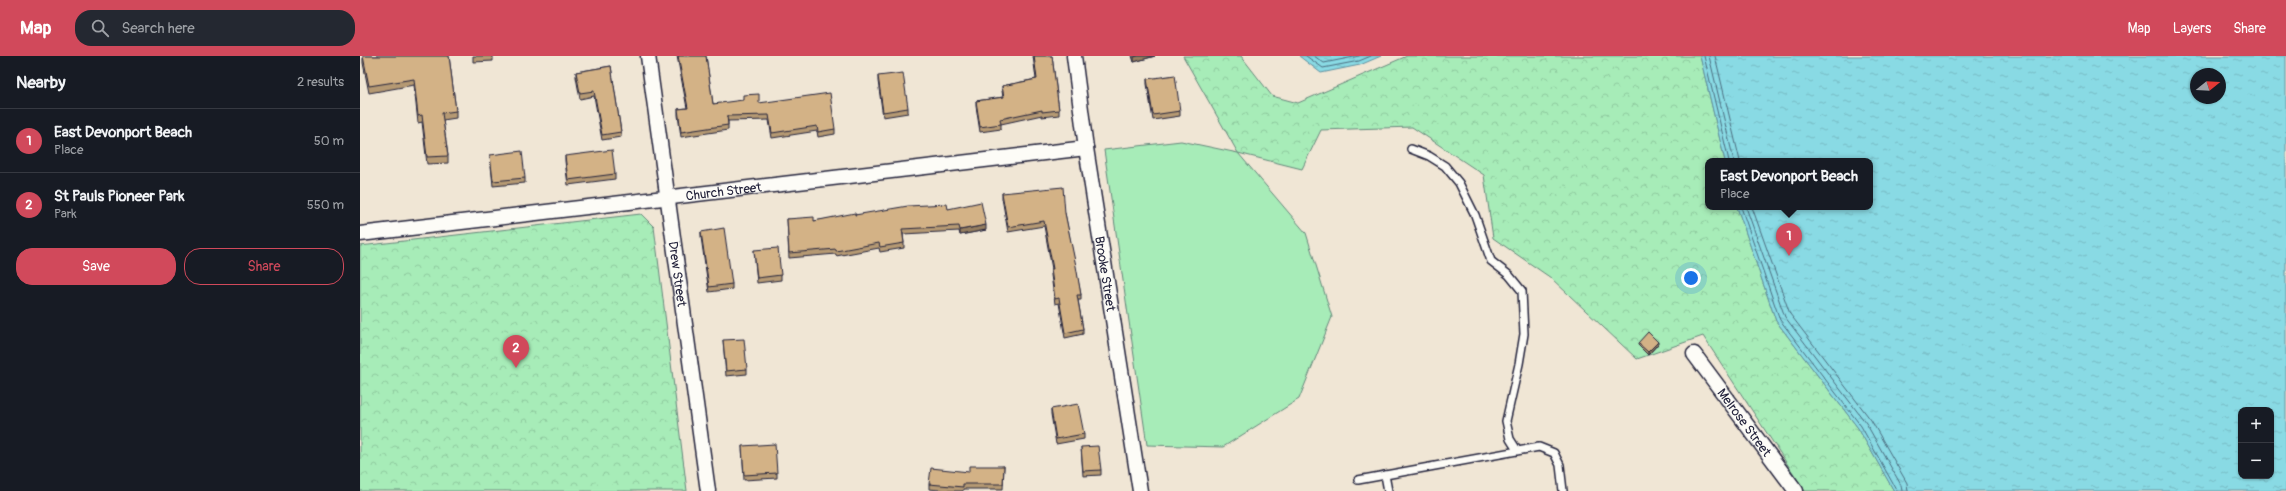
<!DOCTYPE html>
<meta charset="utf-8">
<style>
:root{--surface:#171b24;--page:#242831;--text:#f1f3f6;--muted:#9ea1a6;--line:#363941;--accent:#d1495b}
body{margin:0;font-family:Pangolin,sans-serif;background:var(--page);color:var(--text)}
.controls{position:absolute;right:12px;bottom:12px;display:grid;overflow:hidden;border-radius:8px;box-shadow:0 1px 3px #0004}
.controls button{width:36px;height:36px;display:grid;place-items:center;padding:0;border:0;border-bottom:1px solid var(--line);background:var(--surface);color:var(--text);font:20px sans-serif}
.compass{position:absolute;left:1830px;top:12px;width:36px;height:36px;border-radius:50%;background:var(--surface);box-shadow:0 1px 3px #0004;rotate:72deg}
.you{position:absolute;left:1331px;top:222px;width:14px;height:14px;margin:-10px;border:3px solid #fff;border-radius:50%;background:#1a73e8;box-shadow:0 0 0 6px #1a73e833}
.badge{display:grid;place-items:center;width:26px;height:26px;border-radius:50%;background:var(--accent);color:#fff;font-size:13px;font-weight:700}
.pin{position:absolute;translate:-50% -33px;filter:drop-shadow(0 1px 2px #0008)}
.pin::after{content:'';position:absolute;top:21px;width:14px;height:12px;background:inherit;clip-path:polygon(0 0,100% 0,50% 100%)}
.popup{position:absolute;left:1345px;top:102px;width:168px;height:52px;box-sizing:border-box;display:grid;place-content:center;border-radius:8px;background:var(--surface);filter:drop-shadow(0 1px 3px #0005);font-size:13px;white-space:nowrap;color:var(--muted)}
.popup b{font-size:15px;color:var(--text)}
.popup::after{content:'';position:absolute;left:50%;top:100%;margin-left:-8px;border:8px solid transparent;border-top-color:var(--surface)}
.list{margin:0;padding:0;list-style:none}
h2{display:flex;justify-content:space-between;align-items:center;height:52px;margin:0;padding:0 16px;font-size:17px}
h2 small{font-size:13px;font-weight:400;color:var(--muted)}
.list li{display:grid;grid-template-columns:26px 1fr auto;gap:12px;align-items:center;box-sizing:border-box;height:64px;padding:0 16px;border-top:1px solid var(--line)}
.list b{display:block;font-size:15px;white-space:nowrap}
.list p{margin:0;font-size:13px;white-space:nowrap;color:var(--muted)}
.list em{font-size:13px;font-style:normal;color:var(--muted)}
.actions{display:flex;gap:8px;padding:12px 16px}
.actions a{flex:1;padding:9px 0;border:1px solid var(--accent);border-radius:16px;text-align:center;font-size:14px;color:var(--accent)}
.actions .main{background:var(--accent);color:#fff}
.icon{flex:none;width:22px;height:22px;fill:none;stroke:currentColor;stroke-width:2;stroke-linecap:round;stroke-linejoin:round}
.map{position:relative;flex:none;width:1926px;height:435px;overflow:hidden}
header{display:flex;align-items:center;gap:24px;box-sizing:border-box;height:56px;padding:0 20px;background:var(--accent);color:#fff}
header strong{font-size:19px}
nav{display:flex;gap:22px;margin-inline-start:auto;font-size:14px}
.search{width:280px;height:36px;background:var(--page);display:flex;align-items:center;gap:10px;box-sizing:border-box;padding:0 14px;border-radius:16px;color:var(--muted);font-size:15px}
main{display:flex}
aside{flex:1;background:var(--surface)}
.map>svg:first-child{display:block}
.grass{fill:#a7ecb8;stroke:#64877a}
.park{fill:url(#park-crowns);stroke:#64877a}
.water{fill:url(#water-ripples);stroke:#6090a0;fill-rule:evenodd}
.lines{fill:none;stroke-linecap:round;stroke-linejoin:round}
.shore{stroke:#4b6c7f;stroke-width:1}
.lane-casing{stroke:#22223b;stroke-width:10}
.street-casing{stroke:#22223b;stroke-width:17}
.lane{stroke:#fdfcf7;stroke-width:7}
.street{stroke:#fdfcf7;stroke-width:14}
.wall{fill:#b59973;stroke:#22223b}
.shaded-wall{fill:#947d5e;stroke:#22223b}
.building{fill:#d3b286;stroke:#22223b}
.labels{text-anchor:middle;stroke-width:3;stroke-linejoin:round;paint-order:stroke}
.street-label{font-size:13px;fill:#22223b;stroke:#fdfcf7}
</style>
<header>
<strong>Map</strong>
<div class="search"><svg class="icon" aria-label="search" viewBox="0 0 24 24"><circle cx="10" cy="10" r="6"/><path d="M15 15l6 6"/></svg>Search here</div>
<nav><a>Map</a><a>Layers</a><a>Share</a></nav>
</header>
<main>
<aside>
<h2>Nearby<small>2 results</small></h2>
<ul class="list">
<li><span class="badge">1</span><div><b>East Devonport Beach</b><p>Place</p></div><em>50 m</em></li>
<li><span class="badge">2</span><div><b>St Pauls Pioneer Park</b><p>Park</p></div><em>550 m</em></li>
</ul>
<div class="actions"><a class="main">Save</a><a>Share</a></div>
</aside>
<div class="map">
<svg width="1926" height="435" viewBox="0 0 1926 435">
<defs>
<pattern id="park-crowns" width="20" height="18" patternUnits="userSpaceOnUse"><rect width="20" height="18" fill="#a7ecb8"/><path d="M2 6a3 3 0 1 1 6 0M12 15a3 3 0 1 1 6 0" fill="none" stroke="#8fca9f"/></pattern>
<pattern id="water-ripples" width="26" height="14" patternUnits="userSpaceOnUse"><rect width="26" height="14" fill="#89dae4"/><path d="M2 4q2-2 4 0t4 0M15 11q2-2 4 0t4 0" fill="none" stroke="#76bbc4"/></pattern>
</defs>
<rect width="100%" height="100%" fill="#f0e6d5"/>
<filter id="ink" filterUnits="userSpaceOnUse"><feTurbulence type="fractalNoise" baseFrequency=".025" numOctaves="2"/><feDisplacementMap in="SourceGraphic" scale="8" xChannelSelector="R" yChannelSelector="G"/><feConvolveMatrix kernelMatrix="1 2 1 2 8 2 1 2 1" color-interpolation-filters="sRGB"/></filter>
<g filter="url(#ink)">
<!-- grass -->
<polygon class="grass" points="821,85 878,97 946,177 972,261 939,343 863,391 787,389 744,94"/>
<!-- park -->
<g class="park">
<polygon points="823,0 881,0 912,40 938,47 1047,0 1340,0 1365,105 1348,105 1348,151 1377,151 1416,265 1498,372 1534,435 1445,435 1343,280 1277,303 1191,222 1133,182 1124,119 1052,71 961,74 942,113 878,97"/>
<polygon points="281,158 294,171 327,435 0,435 0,190"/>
</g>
<!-- water -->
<g class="water">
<polygon points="939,0 1021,0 1000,9 961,17"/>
<path d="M1340 0H1926V435H1534L1498 372 1416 265 1377 151H1510V105H1365ZM1836 18H1860V42H1836ZM1881 354H1911V420H1881Z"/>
</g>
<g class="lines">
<!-- shore -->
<g class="shore">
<polyline points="946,0 963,12 999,5 1011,0"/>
<polyline points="954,0 964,7 999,0"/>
<polyline points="1344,0 1369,105"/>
<polyline points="1349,0 1374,105"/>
<polyline points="1355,0 1380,105"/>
<polyline points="1381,151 1420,264 1501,370 1537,435"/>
<polyline points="1386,151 1425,261 1506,367 1541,429 1542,435"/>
<polyline points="1392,151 1430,258 1511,364 1547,427 1548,435"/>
</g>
<defs>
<g id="lane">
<polyline points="1051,93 1069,100 1085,110 1099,127 1115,159 1131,205 1149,219 1162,235 1164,278 1159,308 1146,365 1150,383 1157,394"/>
<polyline points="1025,419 1028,435"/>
<polyline points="998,424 1179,391 1194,397 1200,409 1203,435"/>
</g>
<g id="street">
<path id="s1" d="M288 0 348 435"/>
<path id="s2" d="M714 0 726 92 780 435"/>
<path id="s3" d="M0 178 726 92"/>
<path id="s4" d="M1334 298 1436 435"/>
</g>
</defs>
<!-- lane casing -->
<use href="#lane" class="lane-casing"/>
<!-- street casing -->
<use href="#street" class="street-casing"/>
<!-- lane -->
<use href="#lane" class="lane"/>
<!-- street -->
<use href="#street" class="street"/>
</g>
<!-- wall -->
<g class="wall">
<polygon points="3,0 89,0 96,55 96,62 83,64 88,100 88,107 67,108 62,66 58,67 54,29 9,37 3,7"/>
<polygon points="113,0 133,0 133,5 113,6"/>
<polygon points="317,0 346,0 353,48 399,47 475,73 475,78 458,81 457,75 412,82 409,64 368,65 368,74 321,81 318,59 318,53 327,52"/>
<polygon points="673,0 692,0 699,54 699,59 682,61 682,59 641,68 641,73 620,76 616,50 616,45 643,41 642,35 642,30 676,23"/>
<polygon points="772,0 795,0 774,6"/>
<polygon points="251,10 261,76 261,81 242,84 234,40 220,43 216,21 216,16"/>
<polygon points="518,20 548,52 548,57 523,61 518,25"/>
<polygon points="787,23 820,55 820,60 793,64 787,28"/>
<polygon points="130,99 165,122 165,127 133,130"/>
<polygon points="205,100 255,118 255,123 208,129 205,105"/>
<polygon points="642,137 705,157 721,239 721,244 718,244 723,273 723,278 705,282 699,247 695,248 691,219 691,213 692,213 684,170 648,176 642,142"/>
<polygon points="588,153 626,174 600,179 599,175 543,178 544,187 544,192 520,196 519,192 476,200 476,198 429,202 427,163 454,165 495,159"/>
<polygon points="341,176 372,228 372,233 349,236 341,181"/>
<polygon points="394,194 421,219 421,224 397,227"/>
<polygon points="363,284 387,313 387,318 366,320"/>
<polygon points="1278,287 1298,288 1288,299 1278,289"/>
<polygon points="691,353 724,378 724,383 696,388 691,358"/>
<polygon points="382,390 417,417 417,422 384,424"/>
<polygon points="721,391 741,414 741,419 723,420"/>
<polygon points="644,410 643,433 603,433 603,435 589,435 569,433 569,428 609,416"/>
</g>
<!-- shaded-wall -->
<g class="shaded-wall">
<polygon points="778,0 795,0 774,6 774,1"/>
<polygon points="626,169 626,174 600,179 600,174"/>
<polygon points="1298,286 1298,288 1288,299 1288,296"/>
</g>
<!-- building -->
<g class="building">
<polygon points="3,0 89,0 96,55 82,57 88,100 67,101 62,59 58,60 54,23 9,30"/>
<polygon points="318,0 346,0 353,48 383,44 383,39 399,38 399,47 470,37 475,73 458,76 457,70 412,77 409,59 367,60 368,69 321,76 318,53 328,52"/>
<polygon points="674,0 692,0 699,54 682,56 682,54 640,63 641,68 620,71 616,45 644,41 642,30 677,23"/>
<polygon points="251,10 261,76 242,79 234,35 220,37 216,16"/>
<polygon points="543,17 548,52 523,56 518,20"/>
<polygon points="815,19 820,55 793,59 787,23"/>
<polygon points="252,94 255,118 208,124 205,100"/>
<polygon points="162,95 165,122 133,125 130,99"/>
<polygon points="703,131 705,157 716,210 721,239 717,239 723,273 705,277 699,242 695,243 691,213 693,213 684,165 648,171 642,137"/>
<polygon points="621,146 626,169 600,174 599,170 542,173 544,187 520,191 519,187 476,195 476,193 429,197 427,163 454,161 454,165 495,157 495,159 548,150 587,148 588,153"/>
<polygon points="364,172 372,228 349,231 341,176"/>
<polygon points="418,192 421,219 397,222 394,194"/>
<polygon points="1288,276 1298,286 1288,296 1278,287"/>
<polygon points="384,283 387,313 366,315 363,284"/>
<polygon points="718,348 724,378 696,383 691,353"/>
<polygon points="415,388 417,417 384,419 382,390"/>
<polygon points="738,390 741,414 723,415 721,391"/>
<polygon points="609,410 644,410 643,428 603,428 603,431 569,428 571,412 609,416"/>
</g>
</g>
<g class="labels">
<!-- street labels -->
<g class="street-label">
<text dy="5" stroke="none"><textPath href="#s3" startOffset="366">Church Street</textPath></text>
<text dy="5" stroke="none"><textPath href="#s1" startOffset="220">Drew Street</textPath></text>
<text dy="5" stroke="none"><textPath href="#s2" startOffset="220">Brooke Street</textPath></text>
<text dy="5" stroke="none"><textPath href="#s4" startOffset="85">Melrose Street</textPath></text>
</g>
</g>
</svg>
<div class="controls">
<button>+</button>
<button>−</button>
</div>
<svg class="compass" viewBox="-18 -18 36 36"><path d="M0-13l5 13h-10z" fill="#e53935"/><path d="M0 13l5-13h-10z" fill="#9ea1a6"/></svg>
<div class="you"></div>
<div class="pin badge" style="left:1429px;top:200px">1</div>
<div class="popup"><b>East Devonport Beach</b>Place</div>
<div class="pin badge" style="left:156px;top:312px">2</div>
</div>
</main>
